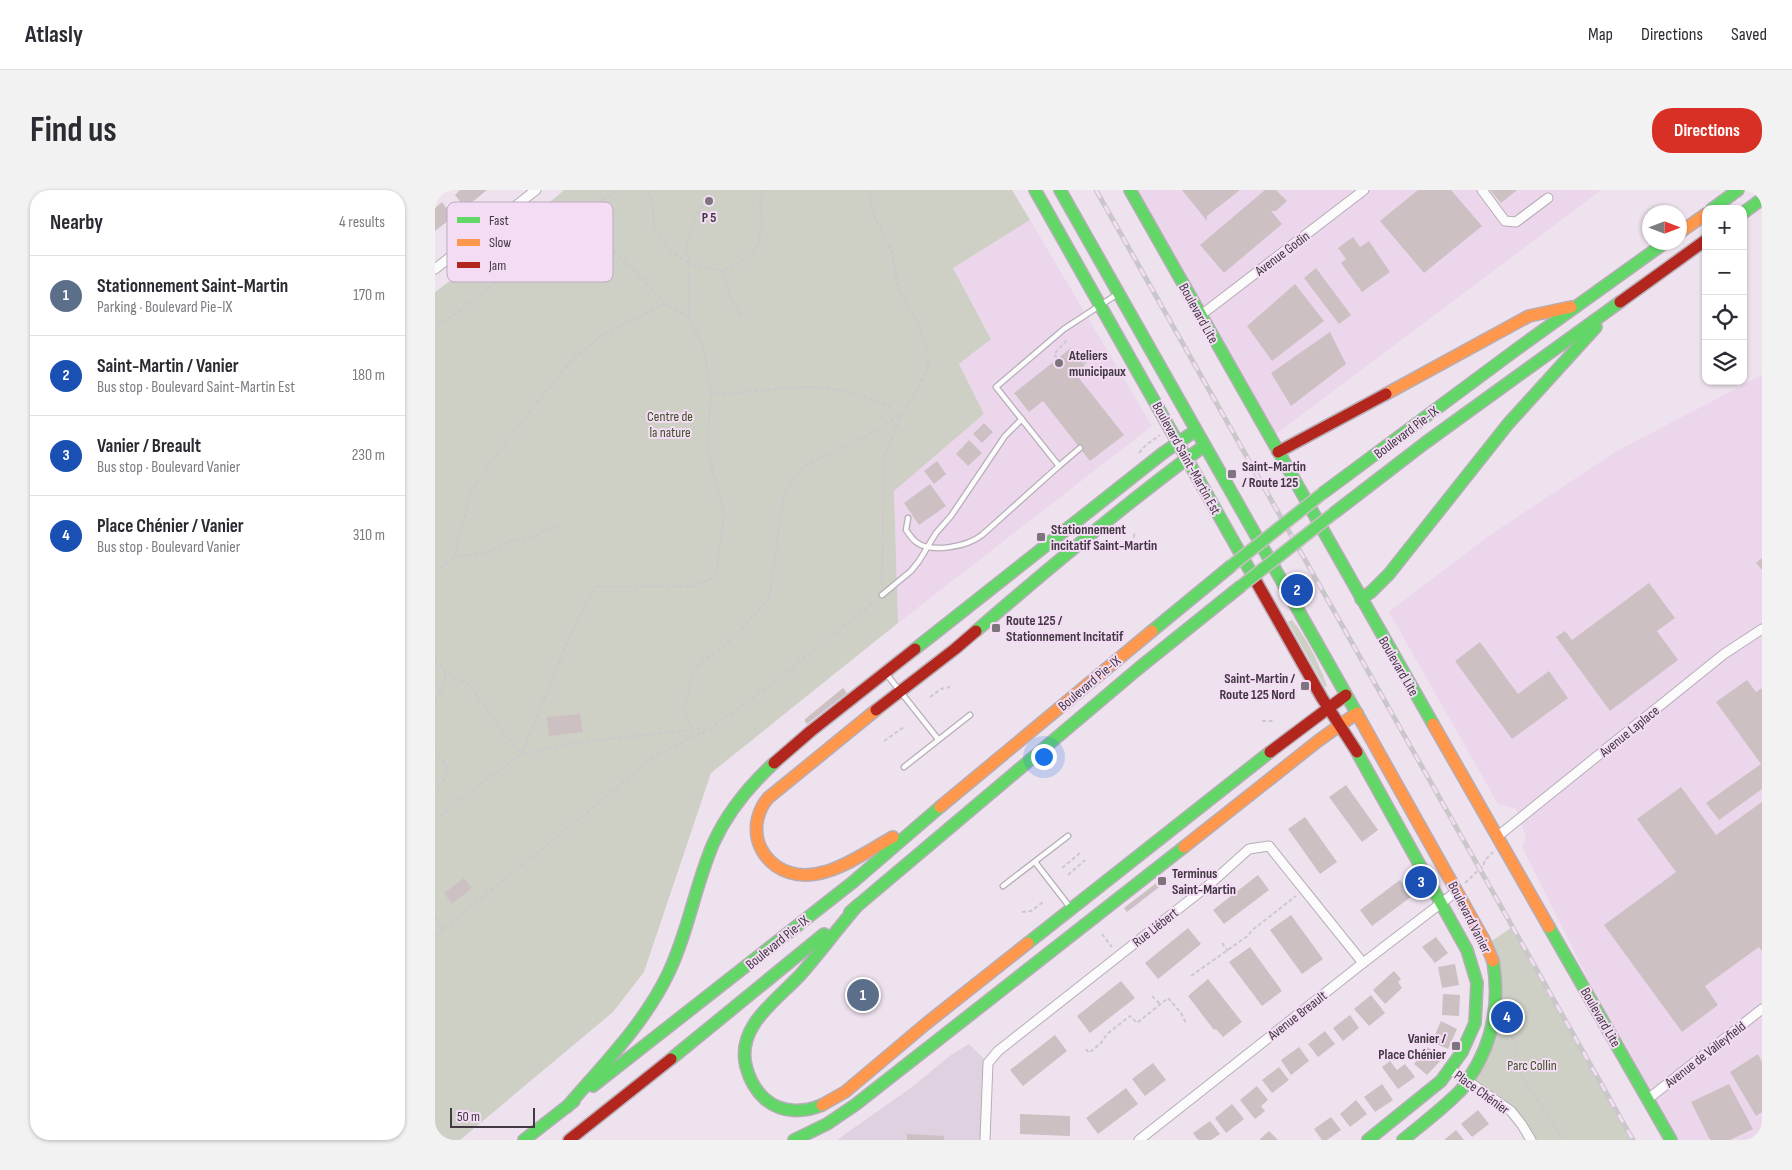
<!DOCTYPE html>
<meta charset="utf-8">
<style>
:root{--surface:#fff;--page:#f2f2f3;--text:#2b2b33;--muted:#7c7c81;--line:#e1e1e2;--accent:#d93025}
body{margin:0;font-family:"Sofia Sans Condensed",sans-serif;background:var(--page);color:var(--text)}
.controls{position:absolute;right:15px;top:15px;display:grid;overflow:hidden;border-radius:10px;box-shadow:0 1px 4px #0004}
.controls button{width:45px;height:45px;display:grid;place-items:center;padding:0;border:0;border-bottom:1px solid var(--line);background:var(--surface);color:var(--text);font:25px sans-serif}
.compass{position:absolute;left:1207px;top:15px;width:45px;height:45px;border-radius:50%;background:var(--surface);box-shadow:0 1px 4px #0004;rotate:90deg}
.scale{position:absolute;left:15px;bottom:12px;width:85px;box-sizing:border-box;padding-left:5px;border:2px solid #423942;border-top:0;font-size:14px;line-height:18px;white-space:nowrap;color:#423942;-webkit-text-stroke:4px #f3dcf4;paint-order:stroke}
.you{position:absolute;left:608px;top:566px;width:18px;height:18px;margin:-12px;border:4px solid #fff;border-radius:50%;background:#1a73e8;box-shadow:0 0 0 8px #1a73e833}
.badge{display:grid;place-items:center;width:32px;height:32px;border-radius:50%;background:var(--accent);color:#fff;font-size:16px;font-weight:700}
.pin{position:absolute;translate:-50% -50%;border:2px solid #fff;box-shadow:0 1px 5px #0006}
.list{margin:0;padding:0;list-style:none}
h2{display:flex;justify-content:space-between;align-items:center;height:65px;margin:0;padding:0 20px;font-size:21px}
h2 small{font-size:16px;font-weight:400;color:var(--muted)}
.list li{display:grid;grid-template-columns:32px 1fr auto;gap:15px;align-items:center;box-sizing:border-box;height:80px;padding:0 20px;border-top:1px solid var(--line)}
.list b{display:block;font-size:19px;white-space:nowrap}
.list p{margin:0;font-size:16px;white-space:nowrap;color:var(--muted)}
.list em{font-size:16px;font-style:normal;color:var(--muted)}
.icon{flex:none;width:28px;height:28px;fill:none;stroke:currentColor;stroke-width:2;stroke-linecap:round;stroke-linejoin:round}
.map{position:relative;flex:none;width:1327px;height:950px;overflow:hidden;border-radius:20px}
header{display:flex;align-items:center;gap:30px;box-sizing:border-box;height:70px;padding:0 25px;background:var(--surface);border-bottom:1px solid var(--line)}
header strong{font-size:24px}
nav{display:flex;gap:28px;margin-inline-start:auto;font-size:18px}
.intro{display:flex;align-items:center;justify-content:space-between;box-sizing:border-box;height:120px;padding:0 30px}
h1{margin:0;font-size:35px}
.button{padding:12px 22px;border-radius:20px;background:var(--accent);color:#fff;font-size:18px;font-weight:700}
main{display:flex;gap:30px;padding:0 30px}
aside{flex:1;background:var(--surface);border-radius:20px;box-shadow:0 1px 4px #0004}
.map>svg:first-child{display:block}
.commercial{fill:#ded1e0}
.built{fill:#ecd6ec}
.green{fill:#ced0c5}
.building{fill:#ccc0c3}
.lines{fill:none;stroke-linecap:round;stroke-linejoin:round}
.lane-casing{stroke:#b6adb6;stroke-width:7}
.street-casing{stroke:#b6adb6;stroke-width:11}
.fast-casing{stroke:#b6adb6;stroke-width:14}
.slow-casing{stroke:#b6adb6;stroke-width:14}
.jam-casing{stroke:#b6adb6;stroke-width:14}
.path{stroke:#ccc8cd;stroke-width:2;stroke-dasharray:4 2.5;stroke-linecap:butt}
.lane{stroke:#fcfbfc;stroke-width:4.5}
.street{stroke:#fcfbfc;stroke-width:9}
.fast{stroke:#63d668;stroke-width:11}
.slow{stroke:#ff974d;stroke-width:11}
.jam{stroke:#b3261e;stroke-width:11}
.rail-casing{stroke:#c9c7c9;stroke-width:5}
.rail{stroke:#f3dcf4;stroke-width:3;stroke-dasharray:9;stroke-linecap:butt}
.fast-bridge-casing{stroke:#cabcc4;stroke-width:14;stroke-linecap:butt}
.fast-bridge{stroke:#63d668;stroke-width:11}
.poi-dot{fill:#7e747e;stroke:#f3dcf4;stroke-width:2}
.labels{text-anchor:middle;stroke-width:4;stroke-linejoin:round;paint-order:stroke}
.poi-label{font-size:14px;font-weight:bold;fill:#423942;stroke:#f3dcf4;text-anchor:start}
.street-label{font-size:14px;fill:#423942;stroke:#f3dcf4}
.park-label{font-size:14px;fill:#3d5122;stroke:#f3dcf4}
.key{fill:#f3dcf4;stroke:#beabbf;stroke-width:1}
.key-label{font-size:14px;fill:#423942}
</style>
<header>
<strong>Atlasly</strong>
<nav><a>Map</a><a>Directions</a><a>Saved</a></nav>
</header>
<div class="intro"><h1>Find us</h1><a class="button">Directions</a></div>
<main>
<aside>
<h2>Nearby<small>4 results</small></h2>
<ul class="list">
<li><span class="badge" style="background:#5c6f8a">1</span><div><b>Stationnement Saint-Martin</b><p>Parking · Boulevard Pie-IX</p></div><em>170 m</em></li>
<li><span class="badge" style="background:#1a4fb4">2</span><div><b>Saint-Martin / Vanier</b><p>Bus stop · Boulevard Saint-Martin Est</p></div><em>180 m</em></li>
<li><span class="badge" style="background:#1a4fb4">3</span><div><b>Vanier / Breault</b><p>Bus stop · Boulevard Vanier</p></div><em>230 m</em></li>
<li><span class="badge" style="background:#1a4fb4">4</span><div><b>Place Chénier / Vanier</b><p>Bus stop · Boulevard Vanier</p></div><em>310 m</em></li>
</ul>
</aside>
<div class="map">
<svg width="1327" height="950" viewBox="0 0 1327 950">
<rect width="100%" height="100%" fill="#eee2ee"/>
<!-- commercial -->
<polygon class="commercial" points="534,854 553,873 550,950 402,950 477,897 516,865"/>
<!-- built -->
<g class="built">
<polygon points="695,0 1166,0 841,244 766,125"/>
<polygon points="595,30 717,236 463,433 459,300 549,224 524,174 556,149 518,78"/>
<polygon points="1327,185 1327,950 1236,950 1213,909 1087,657 1091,647 1081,618 1063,614 954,422 1052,347 1182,261"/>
</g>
<!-- green -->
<g class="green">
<polygon points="129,0 577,0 595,30 518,78 556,149 524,174 549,224 459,301 463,433 276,583 209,782 178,822 25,950 0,950 0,102 79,43"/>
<path d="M857 430C873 450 883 472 892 496L890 497 853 432Z"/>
<polygon points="1076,738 1197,950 1097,950 1083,924 1034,894 1045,872 1062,787 1052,754"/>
</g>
<!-- building -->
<g class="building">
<polygon points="25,0 52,0 30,18 20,5"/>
<polygon points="747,0 805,0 772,26 772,31"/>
<polygon points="830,0 841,0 852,11 841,21 836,21 847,34 789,83 765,55"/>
<polygon points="983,0 1016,0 1047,36 989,83 945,31"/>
<polygon points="1055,0 1082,0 1066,13"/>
<polygon points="7,12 18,27 0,41 0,18"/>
<polygon points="918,47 925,57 934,51 955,82 927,102 906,73 911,69 903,58"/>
<polygon points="881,78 916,125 904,134 869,88"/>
<polygon points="860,94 889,131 837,171 812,136"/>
<polygon points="895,142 911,174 856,216 836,183"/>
<polygon points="636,158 650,175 640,183 689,245 655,271 608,211 594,222 579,203"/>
<polygon points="549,233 558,242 547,253 538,244"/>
<polygon points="534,250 547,263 533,276 521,264"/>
<polygon points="502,271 511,284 499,294 489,281"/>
<polygon points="495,294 511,316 484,335 469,313"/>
<polygon points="1327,368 1327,380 1321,373"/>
<polygon points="1214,393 1240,428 1222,441 1243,470 1175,521 1121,447 1130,441 1137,450"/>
<polygon points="1045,452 1083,504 1114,481 1133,508 1077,549 1020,471"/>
<polygon points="1312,490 1321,502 1327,498 1327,599 1284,630 1271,613 1326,574 1281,512"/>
<polygon points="408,498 412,503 372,534 369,530"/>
<polygon points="145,524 148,542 114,546 112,527"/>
<polygon points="911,595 943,640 927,652 894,607"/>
<polygon points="1246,597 1281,645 1327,612 1327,761 1324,757 1270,796 1283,815 1247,842 1169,735 1241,682 1202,629"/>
<polygon points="870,627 902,672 885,684 853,639"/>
<polygon points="823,685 834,700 789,734 778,720"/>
<polygon points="729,687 732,691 692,722 689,718"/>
<polygon points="29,688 37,698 17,714 9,703"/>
<polygon points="965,690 977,706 937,736 925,720"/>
<polygon points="856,725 888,769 867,784 835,740"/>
<polygon points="753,738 766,754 723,789 710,773"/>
<polygon points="1001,747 1013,763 1000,773 987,757"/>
<polygon points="815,757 847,801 827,816 794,772"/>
<polygon points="1020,774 1024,795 1007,798 1003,777"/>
<polygon points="959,781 966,789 963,792 967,798 950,814 938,800"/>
<polygon points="773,789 807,832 788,847 781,839 779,840 753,806"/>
<polygon points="686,791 700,808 655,843 642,826"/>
<polygon points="1008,804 1025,805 1024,826 1007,825"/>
<polygon points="936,805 950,823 934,836 919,819"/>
<polygon points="915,825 924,838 908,851 898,838"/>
<polygon points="1006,831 1022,839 1013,859 997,852"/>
<polygon points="890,841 900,854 883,867 873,854"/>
<polygon points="620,845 632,861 588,896 575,880"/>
<polygon points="864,857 874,871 856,885 846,870"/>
<polygon points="993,857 1007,869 992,885 979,874"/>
<polygon points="1323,864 1327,872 1327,922 1321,926 1295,882"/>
<polygon points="955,871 962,880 970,874 980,887 963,899 947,877"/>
<polygon points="718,873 731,890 710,906 697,889"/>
<polygon points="844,877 854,890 837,903 827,890"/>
<polygon points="947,894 958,910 940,922 929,907"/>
<polygon points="1294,894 1318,939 1295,950 1275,950 1256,912"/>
<polygon points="822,896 833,910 826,916 830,921 820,929 805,910"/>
<polygon points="691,898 703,914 663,944 651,928"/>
<polygon points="921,910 932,924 915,937 905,924"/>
<polygon points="797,914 809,929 791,943 780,928"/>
<polygon points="1043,920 1054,934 1037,947 1026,934"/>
<polygon points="585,924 635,926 635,946 585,944"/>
<polygon points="896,927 906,940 892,950 887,950 879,939"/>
<polygon points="775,931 785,944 776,950 763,950 758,943"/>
<polygon points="1021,940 1029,950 1009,950"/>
<polygon points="834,941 843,950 825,950 825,949"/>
<polygon points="472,944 509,946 509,950 472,950"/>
</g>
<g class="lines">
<defs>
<g id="lane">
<polyline points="624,276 645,258"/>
<path d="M473 328 471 340C474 344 477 349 481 352 497 364 533 356 547 345L624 276 561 197 629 139 681 105"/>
<polyline points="447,405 476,381 484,371 501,343 516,326 570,246 587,229"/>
<polyline points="453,486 503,549"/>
<polyline points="469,577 535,525"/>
<polyline points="600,672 634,716"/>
<polyline points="568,696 633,646"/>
</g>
<g id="street">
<polyline points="1047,0 1070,31 1081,32 1113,8"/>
<polyline points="0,79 101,0"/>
<polyline points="766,125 929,0"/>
<polyline points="1063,646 1289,464 1327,439"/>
<polyline points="1015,879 1076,921 1087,935 1096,950"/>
<polyline points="1213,909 1327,819"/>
<polyline points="550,950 553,873 563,861 775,694 814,659 834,656 928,773"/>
<polyline points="704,950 928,773 1022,701"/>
</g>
<g id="fast">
<polyline points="600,0 822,393"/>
<polyline points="625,0 925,529"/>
<polyline points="695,0 998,534"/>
<polyline points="1277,19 1303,0"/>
<polyline points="1308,23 1327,9"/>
<polyline points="888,303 1082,159 1231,52"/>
<polyline points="899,323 990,253 1185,112"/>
<polyline points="926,409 936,402 954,384 1073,234 1161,137"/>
<path d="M541 441C615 377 690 314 769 256"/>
<polyline points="717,441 796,376"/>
<polyline points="480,459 728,263 760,241"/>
<polyline points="922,562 1032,760 1042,793 1040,833 1027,862 1006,891 933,950"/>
<polyline points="415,722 704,478 806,396"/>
<polyline points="1114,737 1236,950"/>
<polyline points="593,753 835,562"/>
<polyline points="236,869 389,744"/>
<polyline points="158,896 418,692 505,617"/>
<path d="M387 915C368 923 346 923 330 909 320 900 314 888 311 876 301 835 344 809 367 783 386 761 404 737 423 715"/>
<path d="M132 917C168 875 209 834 233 784 253 743 260 696 278 654 292 623 314 596 339 573"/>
<polyline points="89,950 139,911"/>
<polyline points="359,950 392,934 420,915 749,657"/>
<path d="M968 950C986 935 1006 920 1023 903 1028 899 1031 893 1034 888 1058 853 1065 813 1058 771"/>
</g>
<g id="slow">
<polyline points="1244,43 1271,24"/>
<polyline points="951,204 1094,126 1136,117"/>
<path d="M441 520 333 608C323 620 319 636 323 651 326 661 333 670 341 676 379 702 425 665 458 647"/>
<polyline points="925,529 1049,750 1058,771"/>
<polyline points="998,534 1114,737"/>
<polyline points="505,617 717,441"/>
<polyline points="749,657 883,551 922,523"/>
<polyline points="387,915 410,902 492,833 593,753"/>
</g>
<g id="jam">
<polyline points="1185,112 1271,50"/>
<polyline points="843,262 951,204"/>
<polyline points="822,393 887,508 922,562"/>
<polyline points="441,520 520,459 541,441"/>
<polyline points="835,562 911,505"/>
<polyline points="339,573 376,541 480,459"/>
<polyline points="134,950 236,869"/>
</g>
</defs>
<!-- lane casing -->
<use href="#lane" class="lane-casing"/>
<!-- street casing -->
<use href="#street" class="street-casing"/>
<!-- fast casing -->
<use href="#fast" class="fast-casing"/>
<!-- slow casing -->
<use href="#slow" class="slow-casing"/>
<!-- jam casing -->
<use href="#jam" class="jam-casing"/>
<!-- path -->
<g class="path">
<polyline points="181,0 134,35 158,45 182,64 207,88 230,114 254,127"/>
<path d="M213 0 218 14 219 37 234 60 254 73V127L268 154 276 203C299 205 319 200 341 199 390 194 424 199 467 224L426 249 369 276 349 303 334 409 296 450 259 479 249 519 257 539"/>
<polyline points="434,0 437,21 457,62 463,98 485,138 493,165 493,178 481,202 467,224 449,268 447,395"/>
<polyline points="271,10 259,30 251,58 254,73 267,78 287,80 306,73 323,55 327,35 325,12 329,0"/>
<polyline points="288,80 295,108 306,126"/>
<polyline points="0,134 16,127 134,35"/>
<polyline points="622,168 619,164 632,150"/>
<polyline points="649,174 658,166"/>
<polyline points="704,263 711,255 725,245"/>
<polyline points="697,354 700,342"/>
<polyline points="19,367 50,363 78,350 101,346 109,339 125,337"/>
<polyline points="0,382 19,367 36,302 71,251 136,171 164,147 230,114"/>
<polyline points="0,470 11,482 35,495 67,541 87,564 134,448 160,397 260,396 281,386 289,323 272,259 276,203"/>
<polyline points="495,507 506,499 515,497"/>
<polyline points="0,511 7,500 11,482"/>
<polyline points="827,531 839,531"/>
<polyline points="449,551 469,537"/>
<polyline points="0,560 12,577 11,588 0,598"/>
<polyline points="0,631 44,595 87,564 145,552 273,538"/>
<polyline points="627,678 645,663"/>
<polyline points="633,685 650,670"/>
<polyline points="1030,693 1048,676 1050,670 1058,662"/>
<polyline points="587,722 596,721 608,712"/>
<polyline points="0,727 9,739"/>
<polyline points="667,744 677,757"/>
<polyline points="0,746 223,564 276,538 346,487 441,410"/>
<polyline points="787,753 793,761"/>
<polyline points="756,786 814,745 816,741 861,706"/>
<polyline points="717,806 725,814"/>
<polyline points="1070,835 1083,857 1079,873 1128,950"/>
<polyline points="651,859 654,863 666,853 672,844 695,826 702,833 733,808 746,823 751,833"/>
</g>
<!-- lane -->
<use href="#lane" class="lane"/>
<!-- street -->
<use href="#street" class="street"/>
<!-- fast -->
<use href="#fast" class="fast"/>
<!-- slow -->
<use href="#slow" class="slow"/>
<!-- jam -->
<use href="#jam" class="jam"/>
<defs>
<polyline id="rail" points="661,0 1198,950"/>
</defs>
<!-- rail casing -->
<use href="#rail" class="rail-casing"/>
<!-- rail -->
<use href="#rail" class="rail"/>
<defs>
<g id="fast-bridge">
<polyline points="796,376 888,303"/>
<polyline points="806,396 899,323"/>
</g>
</defs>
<!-- fast-bridge casing -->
<use href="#fast-bridge" class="fast-bridge-casing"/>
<!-- fast-bridge -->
<use href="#fast-bridge" class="fast-bridge"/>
</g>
<!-- markers -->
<g class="poi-dot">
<circle cx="274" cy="11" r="5"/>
<circle cx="624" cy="173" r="5"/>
<rect x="792" y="279" width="10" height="10" rx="2.5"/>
<rect x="601" y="342" width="10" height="10" rx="2.5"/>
<rect x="556" y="433" width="10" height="10" rx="2.5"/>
<rect x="865" y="491" width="10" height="10" rx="2.5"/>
<rect x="722" y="686" width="10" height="10" rx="2.5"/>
<rect x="1016" y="851" width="10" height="10" rx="2.5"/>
</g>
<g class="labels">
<!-- poi labels -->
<g class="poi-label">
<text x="274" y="32" text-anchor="middle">P 5</text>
<text x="634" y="170">Ateliers<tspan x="634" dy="16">municipaux</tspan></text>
<text x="807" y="281">Saint-Martin<tspan x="807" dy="16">/ Route 125</tspan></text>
<text x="616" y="344">Stationnement<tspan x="616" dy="16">incitatif Saint-Martin</tspan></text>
<text x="571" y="435">Route 125 /<tspan x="571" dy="16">Stationnement Incitatif</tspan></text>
<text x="860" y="493" text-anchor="end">Saint-Martin /<tspan x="860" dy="16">Route 125 Nord</tspan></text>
<text x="737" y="688">Terminus<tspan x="737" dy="16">Saint-Martin</tspan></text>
<text x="1011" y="853" text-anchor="end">Vanier /<tspan x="1011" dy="16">Place Chénier</tspan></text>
</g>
<!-- street labels -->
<g class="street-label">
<text transform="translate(847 63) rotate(-37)" y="5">Avenue Godin</text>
<text transform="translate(764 123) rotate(61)" y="5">Boulevard Lite</text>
<text transform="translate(971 242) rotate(-37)" y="5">Boulevard Pie-IX</text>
<text transform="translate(752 268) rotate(61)" y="5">Boulevard Saint-Martin Est</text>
<text transform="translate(964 476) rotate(60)" y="5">Boulevard Lite</text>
<text transform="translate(654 493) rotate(-40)" y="5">Boulevard Pie-IX</text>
<text transform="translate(1194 541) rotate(-39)" y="5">Avenue Laplace</text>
<text transform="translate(1035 727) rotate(63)" y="5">Boulevard Vanier</text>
<text transform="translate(720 737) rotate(-38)" y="5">Rue Liébert</text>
<text transform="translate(342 752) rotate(-39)" y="5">Boulevard Pie-IX</text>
<text transform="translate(862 825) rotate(-38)" y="5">Avenue Breault</text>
<text transform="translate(1166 827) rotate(60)" y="5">Boulevard Lite</text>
<text transform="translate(1270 864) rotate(-38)" y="5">Avenue de Valleyfield</text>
<text transform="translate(1047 902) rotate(36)" y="5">Place Chénier</text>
</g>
<!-- park labels -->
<g class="park-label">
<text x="235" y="231">Centre de<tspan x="235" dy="16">la nature</tspan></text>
<text x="1097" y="880">Parc Collin</text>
</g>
</g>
<!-- legend -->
<rect x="12" y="12" width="166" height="80" rx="8" class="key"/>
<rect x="22" y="27" width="23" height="6" fill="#63d668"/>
<rect x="22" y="49" width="23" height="7" fill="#ff974d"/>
<rect x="22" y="72" width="23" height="6" fill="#b3261e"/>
<g class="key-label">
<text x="54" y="35">Fast</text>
<text x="54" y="57">Slow</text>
<text x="54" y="80">Jam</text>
</g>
</svg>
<div class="controls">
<button>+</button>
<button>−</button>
<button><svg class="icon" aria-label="locate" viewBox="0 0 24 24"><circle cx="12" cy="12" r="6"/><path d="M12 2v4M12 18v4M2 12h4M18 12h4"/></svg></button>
<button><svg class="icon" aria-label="layers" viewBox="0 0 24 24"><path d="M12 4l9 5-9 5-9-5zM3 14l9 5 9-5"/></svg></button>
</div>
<svg class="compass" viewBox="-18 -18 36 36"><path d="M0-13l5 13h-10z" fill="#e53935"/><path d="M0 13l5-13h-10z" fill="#7c7c81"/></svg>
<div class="scale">50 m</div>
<div class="you"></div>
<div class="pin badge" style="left:428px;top:805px;background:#5c6f8a">1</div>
<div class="pin badge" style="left:862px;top:400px;background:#1a4fb4">2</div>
<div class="pin badge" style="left:986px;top:692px;background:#1a4fb4">3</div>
<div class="pin badge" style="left:1072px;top:827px;background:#1a4fb4">4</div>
</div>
</main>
